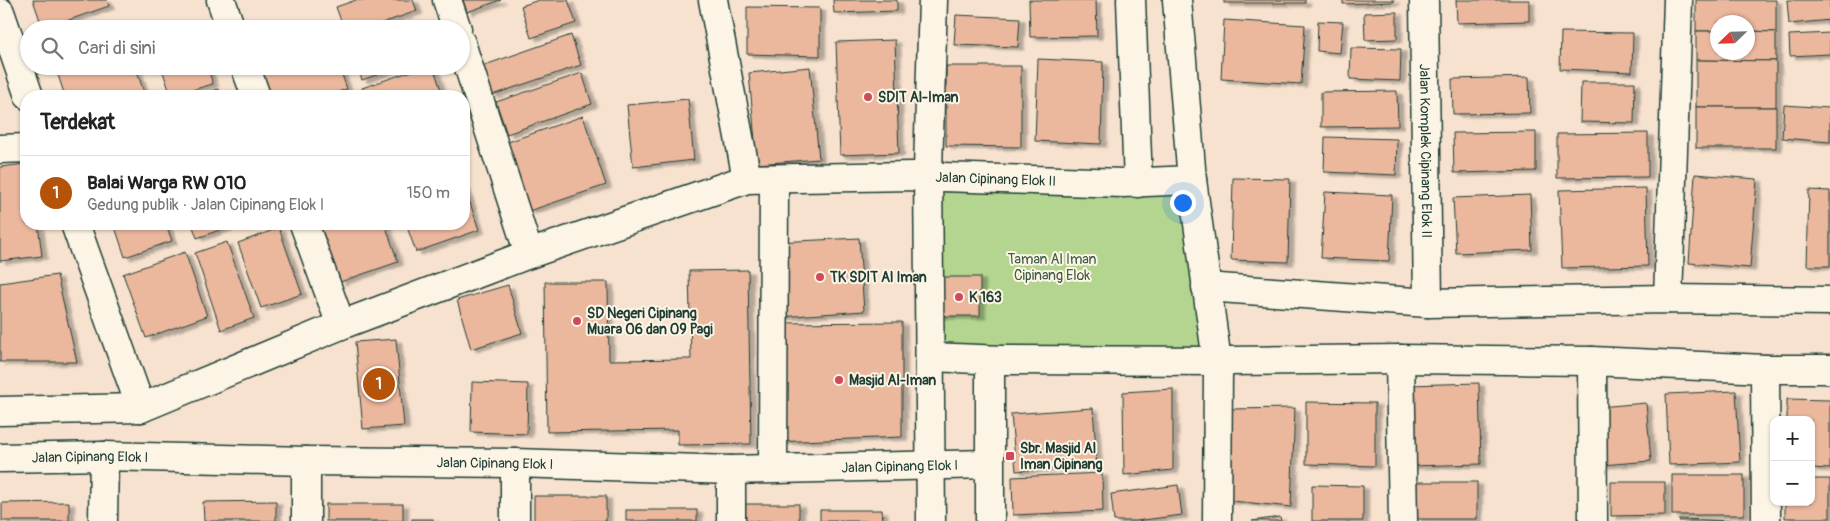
<!DOCTYPE html>
<html lang="id">
<meta charset="utf-8">
<style>
:root{--surface:#fff;--page:#f6f6f6;--text:#222;--muted:#767676;--line:#e0e0e0;--accent:#b45309}
body{margin:0;font-family:Pangolin,sans-serif;background:var(--page);color:var(--text)}
.controls{position:absolute;right:15px;bottom:15px;display:grid;overflow:hidden;border-radius:10px;box-shadow:0 1px 4px #0004}
.controls button{width:45px;height:45px;display:grid;place-items:center;padding:0;border:0;border-bottom:1px solid var(--line);background:var(--surface);color:var(--text);font:25px sans-serif}
.compass{position:absolute;left:1710px;top:15px;width:45px;height:45px;border-radius:50%;background:var(--surface);box-shadow:0 1px 4px #0004;rotate:247deg}
.you{position:absolute;left:1182px;top:202px;width:18px;height:18px;margin:-12px;border:4px solid #fff;border-radius:50%;background:#1a73e8;box-shadow:0 0 0 8px #1a73e833}
.badge{display:grid;place-items:center;width:32px;height:32px;border-radius:50%;background:var(--accent);color:#fff;font-size:16px;font-weight:700}
.pin{position:absolute;translate:-50% -50%;border:2px solid #fff;box-shadow:0 1px 5px #0006}
.list{margin:0;padding:0;list-style:none}
h2{display:flex;justify-content:space-between;align-items:center;height:65px;margin:0;padding:0 20px;font-size:21px}
h2 small{font-size:16px;font-weight:400;color:var(--muted)}
.list li{display:grid;grid-template-columns:32px 1fr auto;gap:15px;align-items:center;box-sizing:border-box;height:75px;padding:0 20px;border-top:1px solid var(--line)}
.list b{display:block;font-size:19px;white-space:nowrap}
.list p{margin:0;font-size:16px;white-space:nowrap;color:var(--muted)}
.list em{font-size:16px;font-style:normal;color:var(--muted)}
.icon{flex:none;width:28px;height:28px;fill:none;stroke:currentColor;stroke-width:2;stroke-linecap:round;stroke-linejoin:round}
.map{position:relative;flex:none;width:1830px;height:521px;overflow:hidden}
.search{position:absolute;background:var(--surface);box-shadow:0 1px 4px #0004;left:20px;top:20px;width:450px;height:55px;display:flex;align-items:center;gap:12px;box-sizing:border-box;padding:0 18px;border-radius:28px;color:var(--muted);font-size:19px}
.panel{position:absolute;background:var(--surface);box-shadow:0 1px 4px #0004;left:20px;top:90px;width:450px;height:140px;border-radius:20px}
.map>svg:first-child{display:block}
.green{fill:#b4d58f;stroke:#6a8962}
.building{fill:#ebb79d;stroke:#1f3d34;filter:url(#shadow)}
.lines{fill:none;stroke-linecap:round;stroke-linejoin:round}
.minor-casing{stroke:#1f3d34;stroke-width:31}
.minor{stroke:#fcf5e5;stroke-width:28}
.poi-dot{fill:#d1495b;stroke:#fcf5e5;stroke-width:2}
.labels{text-anchor:middle;stroke-width:4;stroke-linejoin:round;paint-order:stroke}
.poi-label{font-size:14px;font-weight:bold;fill:#1f3d34;stroke:#fcf5e5;text-anchor:start}
.street-label{font-size:14px;fill:#1f3d34;stroke:#fcf5e5}
.park-label{font-size:14px;fill:#3d5b46;stroke:#fcf5e5}
</style>
<div class="map">
<svg width="1830" height="521" viewBox="0 0 1830 521">
<defs>
<filter id="shadow"><feDropShadow dx="5.5" dy="3" stdDeviation="1" flood-color="#0004"/></filter>
</defs>
<rect width="100%" height="100%" fill="#f7e2cf"/>
<filter id="ink" filterUnits="userSpaceOnUse"><feTurbulence type="fractalNoise" baseFrequency=".02" numOctaves="2"/><feDisplacementMap in="SourceGraphic" scale="10" xChannelSelector="R" yChannelSelector="G"/><feConvolveMatrix kernelMatrix="1 2 1 2 8 2 1 2 1" color-interpolation-filters="sRGB"/></filter>
<g filter="url(#ink)">
<!-- green -->
<polygon class="green" points="934,177 1193,185 1208,356 938,352"/>
<!-- building -->
<g class="building">
<polygon points="33,0 107,0 109,6 43,29"/>
<polygon points="356,0 413,0 417,11 365,29 344,29 336,7"/>
<polygon points="463,0 501,0 467,12"/>
<polygon points="539,0 568,0 576,23 531,38 521,6"/>
<polygon points="833,0 897,0 897,11 834,13"/>
<polygon points="1029,0 1096,0 1097,36 1030,37"/>
<rect x="1224" y="0" width="81" height="3"/>
<polygon points="1343,0 1394,0 1394,2 1343,4"/>
<polygon points="1456,0 1529,0 1529,21 1457,23"/>
<polygon points="1696,0 1776,0 1776,32 1748,31 1748,22 1718,22 1718,31 1696,31"/>
<polygon points="1787,0 1830,0 1830,20 1789,24"/>
<polygon points="747,7 820,8 820,56 747,54"/>
<polygon points="1397,12 1397,39 1365,40 1364,13"/>
<polygon points="956,15 1020,18 1018,47 954,45"/>
<polygon points="1224,20 1305,25 1301,84 1221,79"/>
<polygon points="1318,21 1343,22 1340,53 1317,51"/>
<polygon points="416,23 418,29 398,29"/>
<polygon points="1696,31 1718,31 1718,52 1748,52 1748,31 1776,32 1776,61 1696,60"/>
<polygon points="1561,32 1633,33 1632,72 1560,69"/>
<polygon points="1830,33 1830,54 1790,56 1789,35"/>
<polygon points="571,35 581,65 492,95 482,66"/>
<polygon points="895,40 899,153 840,155 836,42"/>
<polygon points="1351,48 1401,49 1400,81 1350,79"/>
<polygon points="1038,59 1103,62 1101,144 1035,141"/>
<polygon points="1696,60 1776,61 1776,107 1696,107"/>
<polygon points="55,66 135,66 145,95 65,96"/>
<polygon points="161,66 207,66 213,84 171,96"/>
<polygon points="285,66 339,66 347,89 327,96 270,96 262,74"/>
<polygon points="357,66 401,66 362,80"/>
<polygon points="426,66 433,66 443,96 364,96 362,88"/>
<polygon points="946,66 1021,66 1021,147 946,146"/>
<polygon points="810,67 819,159 757,164 749,73"/>
<polygon points="582,73 592,104 507,134 496,102"/>
<polygon points="1529,77 1530,113 1453,114 1452,79"/>
<polygon points="1581,82 1635,82 1634,123 1580,122"/>
<polygon points="218,89 221,96 197,96"/>
<polygon points="1397,91 1398,126 1321,127 1321,92"/>
<polygon points="688,99 694,160 633,167 627,105"/>
<polygon points="1784,105 1830,108 1830,142 1782,138"/>
<rect x="1696" y="107" width="80" height="41"/>
<polygon points="583,116 606,185 529,211 505,143"/>
<polygon points="1536,132 1536,171 1454,173 1453,133"/>
<polygon points="1648,133 1648,177 1557,178 1557,134"/>
<polygon points="1325,137 1397,139 1396,175 1324,172"/>
<polygon points="26,164 26,224 38,224 42,256 0,261 0,167"/>
<polygon points="1695,174 1757,179 1750,268 1689,263"/>
<polygon points="1233,178 1290,179 1288,262 1231,260"/>
<polygon points="464,185 479,230 416,252 406,224 464,224"/>
<polygon points="1646,188 1648,266 1562,268 1559,190"/>
<polygon points="1809,190 1830,191 1830,266 1807,266"/>
<polygon points="1325,192 1392,195 1389,261 1321,258"/>
<polygon points="1530,195 1532,250 1456,253 1453,198"/>
<polygon points="114,224 166,224 172,241 125,257"/>
<polygon points="192,224 237,224 197,238"/>
<polygon points="320,224 385,224 398,262 340,282"/>
<polygon points="279,228 302,294 261,308 238,243"/>
<polygon points="859,238 864,311 780,317 776,242"/>
<polygon points="227,242 254,318 221,330 195,253"/>
<polygon points="185,252 207,316 146,338 123,274"/>
<polygon points="748,270 751,444 678,445 678,430 547,432 545,282 608,282 609,360 691,359 689,271"/>
<polygon points="57,275 77,362 0,362 0,283"/>
<polygon points="937,277 980,277 980,316 938,316"/>
<polygon points="508,285 522,333 471,349 457,300"/>
<polygon points="902,322 902,437 774,442 778,323"/>
<polygon points="396,339 404,426 363,429 355,342"/>
<polygon points="472,382 528,384 527,434 471,432"/>
<polygon points="1479,383 1481,464 1410,466 1407,385"/>
<polygon points="1173,389 1173,470 1124,475 1123,392"/>
<polygon points="1736,391 1740,462 1669,465 1666,394"/>
<polygon points="1787,399 1830,400 1830,469 1811,468 1811,420 1787,420"/>
<polygon points="1306,402 1375,403 1375,466 1306,464"/>
<polygon points="1646,403 1651,461 1602,465 1598,407"/>
<polygon points="1093,408 1097,465 1016,471 1011,414"/>
<polygon points="1295,408 1291,507 1222,500 1228,409"/>
<polygon points="1102,473 1103,511 1013,515 1012,477"/>
<rect x="1672" y="475" width="72" height="40"/>
<polygon points="1811,479 1830,479 1830,518 1785,518 1785,502 1811,502"/>
<rect x="1416" y="482" width="61" height="37"/>
<polygon points="1611,482 1665,482 1665,515 1611,516"/>
<polygon points="1178,485 1182,515 1136,521 1114,521 1111,494"/>
<polygon points="1312,485 1363,486 1363,521 1312,521"/>
<rect x="534" y="496" width="72" height="25"/>
<polygon points="276,501 276,521 204,521 203,502"/>
<polygon points="69,502 69,521 2,521 2,503"/>
<rect x="326" y="504" width="77" height="17"/>
<rect x="743" y="504" width="56" height="17"/>
<rect x="626" y="510" width="71" height="11"/>
<polygon points="820,510 882,510 883,521 820,521"/>
<polygon points="1280,517 1281,521 1252,521"/>
<rect x="412" y="519" width="21" height="2"/>
<polygon points="1679,519 1737,521 1679,521"/>
</g>
<g class="lines">
<defs>
<g id="minor">
<polyline points="221,0 231,29"/>
<polyline points="447,0 457,29"/>
<polyline points="713,0 747,179"/>
<polyline points="1131,0 1138,183"/>
<polyline points="1177,0 1192,180 1217,361"/>
<path id="s1" d="M1424 0 1428 303"/>
<polyline points="0,12 29,96"/>
<polyline points="461,43 529,254"/>
<polyline points="245,66 256,96"/>
<polyline points="0,149 26,148"/>
<polyline points="75,224 141,408"/>
<polyline points="304,224 341,325"/>
<polyline points="1206,287 1428,303 1668,299 1830,301"/>
<polyline points="1668,299 1678,0"/>
<polyline points="930,357 1003,360 1217,361 1222,364"/>
<polyline points="1400,359 1403,521"/>
<polyline points="1592,361 1593,521"/>
<polyline points="1765,369 1766,521"/>
<path id="s2" d="M0 411 141 408 341 325 529 254 747 179 912 176 1123 183 1192 180"/>
<path id="s3" d="M0 458 104 456 306 461 515 463 731 470 989 464"/>
<polyline points="306,461 306,521"/>
<polyline points="515,463 515,521"/>
<polyline points="773,468 774,179"/>
<polyline points="103,521 104,456"/>
<polyline points="731,521 731,470"/>
<polyline points="931,521 928,170 933,0"/>
<polyline points="990,521 990,360"/>
<polyline points="1217,521 1218,369 1228,361 1400,359 1592,361 1765,369 1830,369"/>
</g>
</defs>
<!-- minor casing -->
<use href="#minor" class="minor-casing"/>
<!-- minor -->
<use href="#minor" class="minor"/>
</g>
</g>
<!-- markers -->
<g class="poi-dot">
<circle cx="868" cy="97" r="5"/>
<circle cx="820" cy="277" r="5"/>
<circle cx="959" cy="297" r="5"/>
<circle cx="577" cy="321" r="5"/>
<circle cx="839" cy="380" r="5"/>
<rect x="1005" y="451" width="10" height="10" rx="2.5"/>
</g>
<g class="labels">
<!-- poi labels -->
<g class="poi-label">
<text x="878" y="102">SDIT Al-Iman</text>
<text x="830" y="282">TK SDIT Al Iman</text>
<text x="969" y="302">K 163</text>
<text x="587" y="318">SD Negeri Cipinang<tspan x="587" dy="16">Muara 06 dan 09 Pagi</tspan></text>
<text x="849" y="385">Masjid Al-Iman</text>
<text x="1020" y="453">Sbr. Masjid Al<tspan x="1020" dy="16">Iman Cipinang</tspan></text>
</g>
<!-- street labels -->
<g class="street-label">
<text dy="5" stroke="none"><textPath href="#s1" startOffset="151">Jalan Komplek Cipinang Elok II</textPath></text>
<text dy="5" stroke="none"><textPath href="#s2" startOffset="1038">Jalan Cipinang Elok II</textPath></text>
<text dy="5" stroke="none"><textPath href="#s3" startOffset="90">Jalan Cipinang Elok I</textPath></text>
<text dy="5" stroke="none"><textPath href="#s3" startOffset="495">Jalan Cipinang Elok I</textPath></text>
<text dy="5" stroke="none"><textPath href="#s3" startOffset="900">Jalan Cipinang Elok I</textPath></text>
</g>
<!-- park labels -->
<g class="park-label">
<text x="1052" y="264">Taman Al Iman<tspan x="1052" dy="16">Cipinang Elok</tspan></text>
</g>
</g>
</svg>
<div class="controls">
<button>+</button>
<button>−</button>
</div>
<svg class="compass" viewBox="-18 -18 36 36"><path d="M0-13l5 13h-10z" fill="#e53935"/><path d="M0 13l5-13h-10z" fill="#767676"/></svg>
<div class="you"></div>
<div class="pin badge" style="left:379px;top:384px">1</div>
<div class="search"><svg class="icon" aria-label="search" viewBox="0 0 24 24"><circle cx="10" cy="10" r="6"/><path d="M15 15l6 6"/></svg>Cari di sini</div>
<section class="panel">
<h2>Terdekat<small></small></h2>
<ul class="list">
<li><span class="badge">1</span><div><b>Balai Warga RW 010</b><p>Gedung publik · Jalan Cipinang Elok I</p></div><em>150 m</em></li>
</ul>
</section>
</div>
